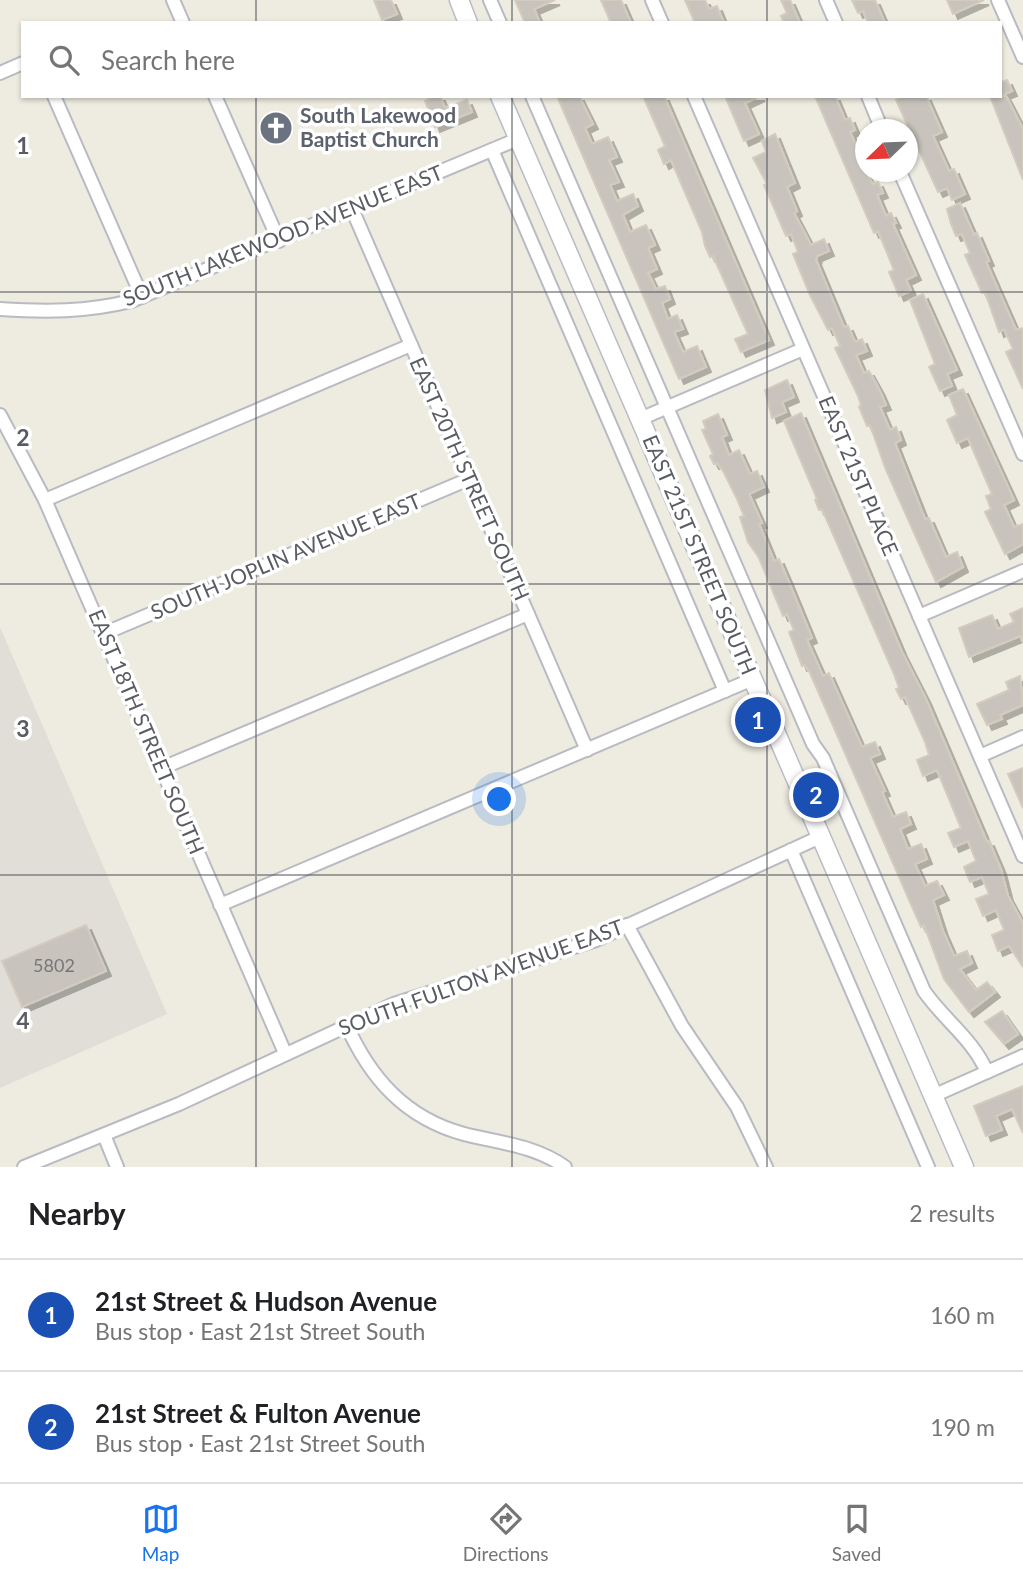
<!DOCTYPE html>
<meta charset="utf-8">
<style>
:root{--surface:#fff;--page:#f6f6f6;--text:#202124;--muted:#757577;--line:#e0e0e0;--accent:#1a73e8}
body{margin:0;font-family:Lato,sans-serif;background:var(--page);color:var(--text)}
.compass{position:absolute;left:855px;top:119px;width:63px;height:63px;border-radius:50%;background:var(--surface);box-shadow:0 2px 5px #0004;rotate:247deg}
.you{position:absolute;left:500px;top:800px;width:24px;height:24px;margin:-18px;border:5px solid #fff;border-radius:50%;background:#1a73e8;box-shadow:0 0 0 10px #1a73e833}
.badge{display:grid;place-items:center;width:46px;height:46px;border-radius:50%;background:var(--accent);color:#fff;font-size:23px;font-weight:700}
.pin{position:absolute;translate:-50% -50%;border:4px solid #fff;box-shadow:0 2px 7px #0006}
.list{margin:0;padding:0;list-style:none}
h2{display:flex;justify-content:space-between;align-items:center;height:91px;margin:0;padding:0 28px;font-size:30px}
h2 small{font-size:23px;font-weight:400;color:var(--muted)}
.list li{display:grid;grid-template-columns:46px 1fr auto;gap:21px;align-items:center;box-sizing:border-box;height:112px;padding:0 28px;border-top:2px solid var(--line)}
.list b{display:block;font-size:26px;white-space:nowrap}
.list p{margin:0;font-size:23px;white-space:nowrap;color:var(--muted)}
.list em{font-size:23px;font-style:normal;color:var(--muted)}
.icon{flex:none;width:38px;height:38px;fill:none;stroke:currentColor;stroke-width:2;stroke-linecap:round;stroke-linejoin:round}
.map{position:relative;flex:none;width:1023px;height:1167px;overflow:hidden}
.search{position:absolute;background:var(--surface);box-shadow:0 2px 5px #0004;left:21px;right:21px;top:21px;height:77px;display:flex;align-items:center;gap:18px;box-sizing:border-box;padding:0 24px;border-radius:0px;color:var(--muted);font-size:26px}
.sheet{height:315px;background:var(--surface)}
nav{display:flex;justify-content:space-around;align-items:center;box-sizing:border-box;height:98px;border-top:2px solid var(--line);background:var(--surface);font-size:19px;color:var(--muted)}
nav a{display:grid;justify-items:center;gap:4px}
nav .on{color:var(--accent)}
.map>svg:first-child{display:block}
.industrial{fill:#e1ded8}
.building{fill:#c8c4bd;stroke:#d3ccbe;stroke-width:2;filter:url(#shadow)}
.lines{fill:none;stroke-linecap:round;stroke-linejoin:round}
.street-casing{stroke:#b8bbc1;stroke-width:16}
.secondary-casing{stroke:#b9bdc4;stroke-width:21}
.street{stroke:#fff;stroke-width:12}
.secondary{stroke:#fff;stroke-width:18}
.grid{fill:none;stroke:#595d63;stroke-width:2;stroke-opacity:0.55}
.labels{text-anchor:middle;stroke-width:7;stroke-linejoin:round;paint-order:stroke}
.number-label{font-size:18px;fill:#75777a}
.worship-label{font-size:21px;font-weight:bold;fill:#5b616d;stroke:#fff;text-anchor:start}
.street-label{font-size:21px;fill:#595d63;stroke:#fff}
.grid-label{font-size:23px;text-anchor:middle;font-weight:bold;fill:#595d63;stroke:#fff;stroke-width:7;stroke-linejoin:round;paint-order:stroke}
</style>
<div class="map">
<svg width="1023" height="1167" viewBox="0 0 1023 1167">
<defs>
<filter id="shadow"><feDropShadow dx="5" dy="5" stdDeviation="0" flood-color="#0004"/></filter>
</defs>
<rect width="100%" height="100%" fill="#eeebe0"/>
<!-- industrial -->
<polygon class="industrial" points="0,627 167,1014 0,1088"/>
<!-- building -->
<g class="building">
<polygon points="374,0 391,0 397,14 382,20"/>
<polygon points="515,0 555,0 534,9 540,23 525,23"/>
<polygon points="601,0 621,0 631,23 611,23"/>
<polygon points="685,0 705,0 709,9 717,6 724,23 695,23"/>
<polygon points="781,0 790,0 800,23 784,23 781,16 787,13"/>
<polygon points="852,0 875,0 885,23 868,23 863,11 858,13"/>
<polygon points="947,0 984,0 953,14"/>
<polygon points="1007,80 1012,91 1000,96 1000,83"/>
<polygon points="436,96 440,96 445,108 467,100 472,112 435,127 425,101"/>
<polygon points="557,96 579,96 593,124 585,128 592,144 608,137 617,157 609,160 619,182 610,185 617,201 633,194 638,206 623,215 630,232 646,225 655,245 648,248 657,269 648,273 656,289 665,286 670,299 662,303 668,319 677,315 683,329 674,332 683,352 697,346 706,367 679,379"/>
<polygon points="643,96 664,96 769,340 741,352 735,339 748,334 713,256 710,257 705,246 702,232 671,160 664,164 658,150 665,146"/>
<polygon points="725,96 760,96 745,103 759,134 744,141"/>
<polygon points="815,96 835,96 845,120 850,118 855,130 850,132 859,152 865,149 865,172 873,184 878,182 883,193 877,195 886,216 891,213 896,223 893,224 916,275 906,280 911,291 899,296 889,272 894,270 878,231 874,233"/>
<polygon points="903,96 926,96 942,132 933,136 949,171 954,169 965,194 952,200 947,188 938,192 896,100"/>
<polygon points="990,96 1006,96 1023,129 1023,180"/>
<polygon points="775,134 795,183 787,187 797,211 794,213 811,245 824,239 829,251 817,256 816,260 844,327 848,326 855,342 862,339 867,351 856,355 864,373 869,371 880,391 886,405 880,407 890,430 896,427 901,440 895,443 925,519 929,518 946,557 957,552 963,567 936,582 886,470 870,425 867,426 859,407 861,405 858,396 835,348 840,346 832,328 828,330 810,295 793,254 798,252 791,234 786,236 764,185 767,184 753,158 766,152 762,141"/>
<polygon points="960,203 974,235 977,233 989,261 986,262 1016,330 1023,328 1023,389 1006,352 1013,349 1004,329 999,332 985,292 982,293 965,255 970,253 962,234 956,236 951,224 947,209"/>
<polygon points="923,294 957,370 947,374 952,386 940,391 929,367 935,364 910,300"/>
<polygon points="787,380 794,397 782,402 786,412 772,418 765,390"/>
<polygon points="963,389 1014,500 1004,505 1014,527 1023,524 1023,544 1005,554 985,512 991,509 986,496 992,494 976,457 968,438 957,443 947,420 957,415 949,395"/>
<polygon points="801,413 902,652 926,699 987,842 989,841 1001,869 1008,896 1023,923 1023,967 1009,946 998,951 992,935 1004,930 996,910 983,916 976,899 989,894 982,877 970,882 964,867 976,861 968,841 954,847 948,833 961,828 937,770 923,776 917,760 929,755 925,742 905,697 901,699 896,689 899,688 894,674 822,509 819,510 815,500 817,499 784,421"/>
<polygon points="718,414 727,435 722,437 729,455 739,450 750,474 757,471 764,487 749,494 762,523 759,524 774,561 779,559 788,580 812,638 807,640 823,676 829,673 862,747 875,742 880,754 870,758 885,791 882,792 893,817 906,812 911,824 900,829 908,849 921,844 927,859 915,864 925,886 937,881 944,895 933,900 943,931 954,956 967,951 972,963 960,969 976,990 987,982 995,992 969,1012 944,979 924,925 921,927 913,909 810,673 805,665 802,666 789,632 794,630 787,614 783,616 759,558 748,542 740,517 744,516 737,499 723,471 717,463 714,464 710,456 713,454 702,430 706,429 703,421"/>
<polygon points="1023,608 1023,642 1020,636 969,657 959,628 992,615 998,629 1014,622 1010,614"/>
<polygon points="1020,676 1023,705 1000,715 1002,719 987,725 977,704 1009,690 1006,682"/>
<polygon points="1023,768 1023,808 1008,774"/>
<polygon points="86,925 106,971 22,1007 2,961"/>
<polygon points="1002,1011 1018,1034 1004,1044 985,1022"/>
<polygon points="1023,1086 1023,1133 1012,1109 996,1116 1002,1130 986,1136 974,1106"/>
</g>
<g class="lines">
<defs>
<g id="street">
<polyline points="173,0 183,23"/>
<polyline points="490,0 500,23"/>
<polyline points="652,0 662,23"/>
<polyline points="826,0 836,23"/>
<polyline points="998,0 1023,57"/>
<polyline points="0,73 23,63"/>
<polyline points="54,96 142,297"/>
<polyline points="215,96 279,241"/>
<path d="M532 96 813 744 823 758 924 991C944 1020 972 1038 987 1072"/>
<polyline points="694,96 1023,856"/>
<polyline points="868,96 882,130"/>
<polyline points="492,150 725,691"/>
<polyline points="900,172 1023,454"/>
<polyline points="352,209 587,750"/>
<path d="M0 309C46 312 86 312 131 301L518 139"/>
<polyline points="0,415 45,500 285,1053"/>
<polyline points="640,419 803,349"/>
<polyline points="45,500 411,345"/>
<polyline points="919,616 1023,571"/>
<polyline points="103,634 469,479"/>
<polyline points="980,756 1023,737"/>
<polyline points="162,768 528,614"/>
<polyline points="791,850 928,1167"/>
<polyline points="220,905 753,679"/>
<polyline points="627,925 682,1026 737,1107 766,1167"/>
<path d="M346 1024C370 1078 405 1118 464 1134 499 1143 534 1145 565 1167"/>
<polyline points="933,1096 1023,1056"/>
<polyline points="104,1135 117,1167"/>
<polyline points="24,1167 179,1104 394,1004 596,940 822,836"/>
</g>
<g id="secondary">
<polyline points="459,0 468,23"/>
<polyline points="500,96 964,1167"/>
</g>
</defs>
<!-- street casing -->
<use href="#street" class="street-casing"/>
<!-- secondary casing -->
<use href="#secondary" class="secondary-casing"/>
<!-- street -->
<use href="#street" class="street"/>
<!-- secondary -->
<use href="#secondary" class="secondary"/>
</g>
<!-- grid -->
<path class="grid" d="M256 0V23M512 0V23M767 0V23M256 96V1167M512 96V1167M767 96V1167M0 292H1023M0 584H1023M0 875H1023"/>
<!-- icons -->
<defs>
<symbol id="church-disc" viewBox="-11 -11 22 22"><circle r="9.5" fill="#6b7280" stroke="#fff"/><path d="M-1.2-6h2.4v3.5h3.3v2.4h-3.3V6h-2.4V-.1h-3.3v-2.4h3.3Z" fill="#fff"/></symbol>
</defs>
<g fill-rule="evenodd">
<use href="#church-disc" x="257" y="109" width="38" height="38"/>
</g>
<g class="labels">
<!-- number labels -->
<g class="number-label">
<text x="54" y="972">5802</text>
</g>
<!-- worship labels -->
<g class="worship-label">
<text x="300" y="123">South Lakewood<tspan x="300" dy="24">Baptist Church</tspan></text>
</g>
<!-- street labels -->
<g class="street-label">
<text transform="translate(283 236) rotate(-22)" y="7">SOUTH LAKEWOOD AVENUE EAST</text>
<text transform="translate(858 476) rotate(67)" y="7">EAST 21ST PLACE</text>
<text transform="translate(469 479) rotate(66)" y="7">EAST 20TH STREET SOUTH</text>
<text transform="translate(699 555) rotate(67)" y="7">EAST 21ST STREET SOUTH</text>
<text transform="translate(286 557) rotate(-23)" y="7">SOUTH JOPLIN AVENUE EAST</text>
<text transform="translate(146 732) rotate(67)" y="7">EAST 18TH STREET SOUTH</text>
<text transform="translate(481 978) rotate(-20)" y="7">SOUTH FULTON AVENUE EAST</text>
</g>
</g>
<g class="grid-label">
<text x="23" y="154">1</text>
<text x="23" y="446">2</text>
<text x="23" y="737">3</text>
<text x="23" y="1029">4</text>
</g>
</svg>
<svg class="compass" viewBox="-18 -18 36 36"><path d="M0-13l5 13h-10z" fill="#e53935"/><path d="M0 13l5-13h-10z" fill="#757577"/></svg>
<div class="you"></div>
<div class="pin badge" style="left:758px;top:720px;background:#1a4fb4">1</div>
<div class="pin badge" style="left:816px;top:795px;background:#1a4fb4">2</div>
<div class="search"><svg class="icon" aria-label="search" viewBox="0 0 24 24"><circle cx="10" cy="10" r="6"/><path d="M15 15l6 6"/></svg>Search here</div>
</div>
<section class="sheet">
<h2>Nearby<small>2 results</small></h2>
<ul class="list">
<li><span class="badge" style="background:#1a4fb4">1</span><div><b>21st Street &amp; Hudson Avenue</b><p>Bus stop · East 21st Street South</p></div><em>160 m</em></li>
<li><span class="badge" style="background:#1a4fb4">2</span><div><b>21st Street &amp; Fulton Avenue</b><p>Bus stop · East 21st Street South</p></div><em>190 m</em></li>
</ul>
</section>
<nav>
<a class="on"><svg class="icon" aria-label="map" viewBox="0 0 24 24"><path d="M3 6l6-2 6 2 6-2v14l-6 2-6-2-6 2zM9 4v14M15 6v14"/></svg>Map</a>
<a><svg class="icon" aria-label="directions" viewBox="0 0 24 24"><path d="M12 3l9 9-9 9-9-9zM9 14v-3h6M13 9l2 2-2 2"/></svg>Directions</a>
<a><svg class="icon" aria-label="saved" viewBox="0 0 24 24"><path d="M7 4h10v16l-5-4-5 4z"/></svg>Saved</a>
</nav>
